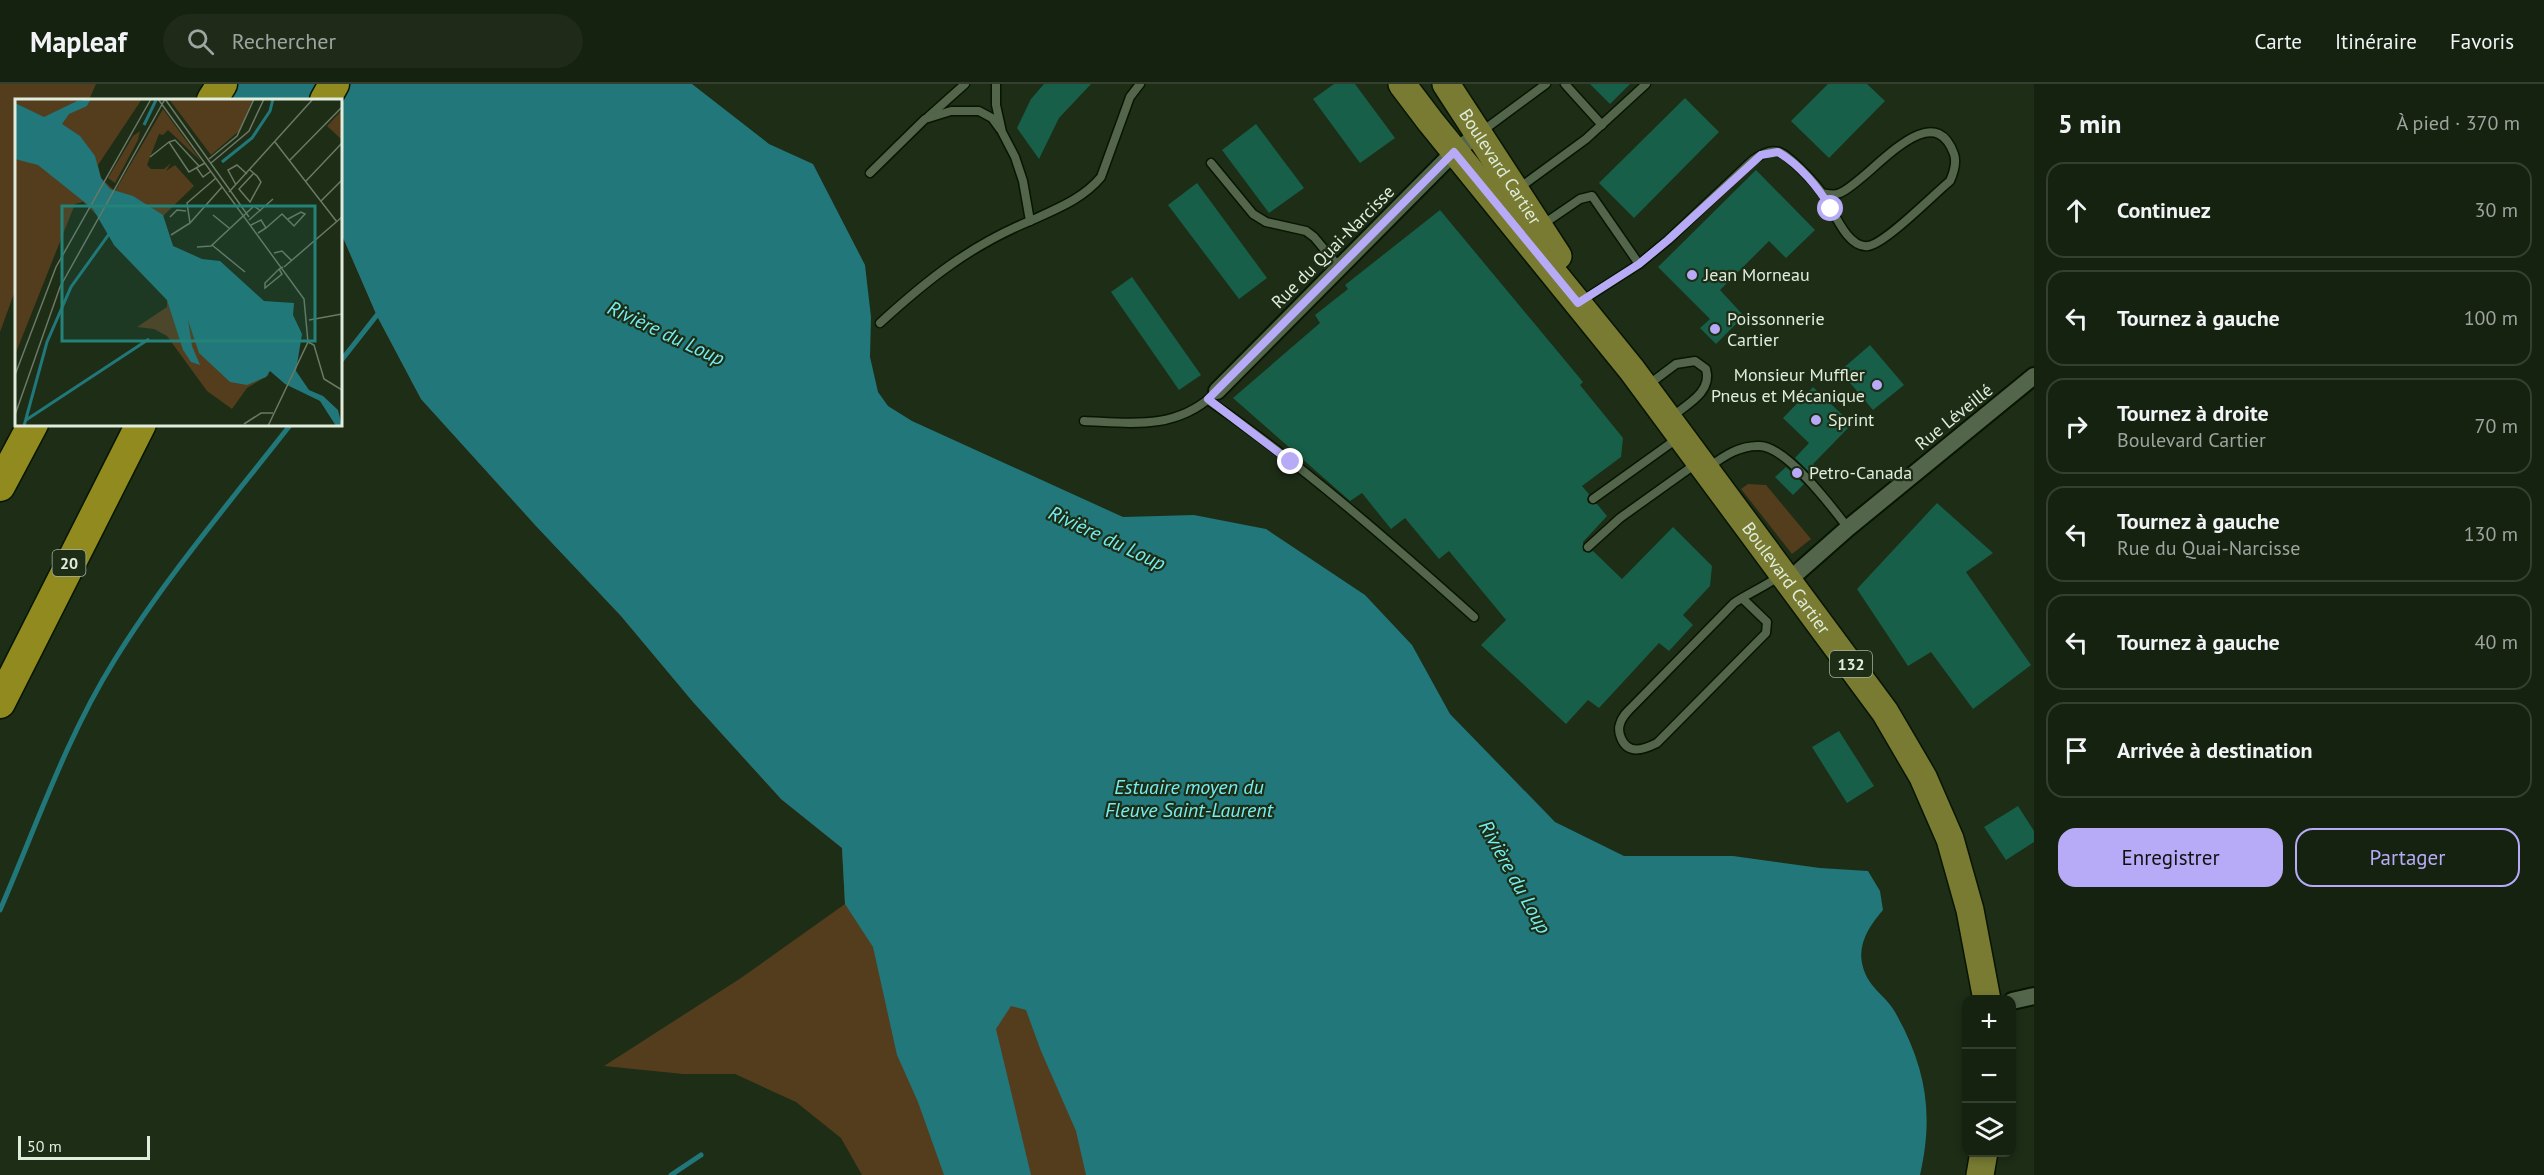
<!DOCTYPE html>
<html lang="fr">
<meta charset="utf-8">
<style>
:root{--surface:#162210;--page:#1f2a19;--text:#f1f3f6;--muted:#9ea49f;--line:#353f30;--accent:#b7abf7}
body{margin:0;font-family:"PT Sans",sans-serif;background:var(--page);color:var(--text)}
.controls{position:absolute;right:18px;bottom:18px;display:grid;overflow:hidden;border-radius:12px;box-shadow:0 3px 9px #0003}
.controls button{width:54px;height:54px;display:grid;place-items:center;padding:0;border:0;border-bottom:2px solid var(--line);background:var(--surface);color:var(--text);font:30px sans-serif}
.scale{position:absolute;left:18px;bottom:15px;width:132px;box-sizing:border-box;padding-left:6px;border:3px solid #e1ecdd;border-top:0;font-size:16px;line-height:21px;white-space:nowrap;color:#e1ecdd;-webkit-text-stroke:4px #1d2d16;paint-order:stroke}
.stop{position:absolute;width:18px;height:18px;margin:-14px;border:4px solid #b7abf7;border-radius:50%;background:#fff}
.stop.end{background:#b7abf7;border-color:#fff;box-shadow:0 2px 6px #0008}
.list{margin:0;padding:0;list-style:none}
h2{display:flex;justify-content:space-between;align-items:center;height:78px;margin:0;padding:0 24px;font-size:26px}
h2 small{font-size:20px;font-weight:400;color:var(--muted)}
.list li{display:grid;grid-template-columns:39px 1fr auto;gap:18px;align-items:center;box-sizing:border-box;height:96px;margin:0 12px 12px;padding:0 12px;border:2px solid var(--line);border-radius:18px}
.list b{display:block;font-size:22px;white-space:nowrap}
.list p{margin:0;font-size:20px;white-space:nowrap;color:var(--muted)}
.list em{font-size:20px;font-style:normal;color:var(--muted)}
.actions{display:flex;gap:12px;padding:18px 24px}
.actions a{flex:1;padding:14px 0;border:2px solid var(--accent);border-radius:18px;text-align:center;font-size:21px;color:var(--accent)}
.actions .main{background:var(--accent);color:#111}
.icon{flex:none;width:33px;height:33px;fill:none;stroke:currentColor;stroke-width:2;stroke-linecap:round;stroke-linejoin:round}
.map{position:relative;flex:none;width:2034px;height:1091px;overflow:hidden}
header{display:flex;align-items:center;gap:36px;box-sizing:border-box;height:84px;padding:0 30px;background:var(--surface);border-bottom:2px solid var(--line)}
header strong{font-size:28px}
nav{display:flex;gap:33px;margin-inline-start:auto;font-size:21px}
.search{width:420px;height:54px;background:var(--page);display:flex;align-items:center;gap:15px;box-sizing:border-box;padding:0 21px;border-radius:33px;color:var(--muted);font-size:22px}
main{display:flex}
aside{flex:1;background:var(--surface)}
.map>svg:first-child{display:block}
.green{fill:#543d1d}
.water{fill:#21777a}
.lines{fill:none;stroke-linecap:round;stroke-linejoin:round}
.stream{stroke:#21777a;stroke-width:5}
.building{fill:#175f48}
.service-casing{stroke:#071502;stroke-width:11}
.minor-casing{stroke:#071502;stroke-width:20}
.primary-casing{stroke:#071502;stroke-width:30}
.motorway-casing{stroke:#071502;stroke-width:33}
.service{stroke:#53654b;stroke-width:8}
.minor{stroke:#53654b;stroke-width:16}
.primary{stroke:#787b31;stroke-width:27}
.motorway{stroke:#908a1f;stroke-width:30}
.route{stroke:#b7abf7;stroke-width:8}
.poi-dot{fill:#b7abf7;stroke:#1d2d16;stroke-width:2}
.labels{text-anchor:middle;stroke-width:4.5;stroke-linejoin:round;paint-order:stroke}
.shield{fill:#1d2d16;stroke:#a6b3a1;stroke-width:1.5}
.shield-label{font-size:16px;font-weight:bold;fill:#e1ecdd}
.street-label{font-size:18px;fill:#e1ecdd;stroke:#1d2d16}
.poi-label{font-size:18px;fill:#e1ecdd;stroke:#1d2d16;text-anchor:start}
.water-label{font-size:20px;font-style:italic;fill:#75eef2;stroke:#1d2d16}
.inset-river{fill:none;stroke:#21777a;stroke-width:3}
.inset-road{fill:none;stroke:#6b7966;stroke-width:1.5}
.view{fill:#248279;fill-opacity:0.15;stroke:#248279;stroke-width:3}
.inset-edge{fill:none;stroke:#e1ecdd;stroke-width:3}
</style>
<header>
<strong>Mapleaf</strong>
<div class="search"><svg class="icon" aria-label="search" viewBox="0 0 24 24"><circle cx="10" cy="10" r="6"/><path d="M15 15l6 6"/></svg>Rechercher</div>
<nav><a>Carte</a><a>Itinéraire</a><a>Favoris</a></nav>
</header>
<main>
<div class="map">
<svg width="2034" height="1091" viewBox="0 0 2034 1091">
<rect width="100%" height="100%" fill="#1d2d16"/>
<!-- green -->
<g class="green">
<polygon points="0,0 96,0 89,16 16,16 16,204 0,248"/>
<polygon points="340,98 851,374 1100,1091 862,1091 841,1054 796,1018 735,990 683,990 604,982 741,894 845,820 842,764 781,715 693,618 621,532 536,442 421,315 377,232 341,149"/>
<polygon points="1748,400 1766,401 1811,455 1792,470 1741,405"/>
</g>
<!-- water -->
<path class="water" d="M206 0H692L769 60 813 80 865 181 871 233 870 273 878 308 888 322 912 337 1123 433 1194 431 1266 445 1365 511 1412 561 1450 630 1555 738 1624 772H1733L1820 784 1868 787 1880 807 1883 826C1870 841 1858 859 1862 879 1867 904 1885 910 1895 928 1926 983 1934 1030 1920 1091H1086L1076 1047 1041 967 1026 926 1011 922 996 945 1031 1091H944L918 1018 897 971 873 863 845 820 842 764 781 715 693 618 621 532 536 442 421 315 377 232 341 149 340 16H229Z"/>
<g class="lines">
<!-- stream -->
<g class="stream">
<polyline points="340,278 377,231"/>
<path d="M0 826C36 743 66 654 114 577 165 494 230 418 291 340"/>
<polyline points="671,1091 701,1071"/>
</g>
</g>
<!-- building -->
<g class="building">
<polygon points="1044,0 1091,0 1059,34 1039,75 1017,44 1031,15"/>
<polygon points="1334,0 1355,0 1395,54 1360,79 1313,15"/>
<polygon points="1590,0 1630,0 1610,20"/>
<polygon points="1828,0 1867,0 1885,17 1829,74 1791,37"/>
<polygon points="1685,14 1719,48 1634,134 1599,99"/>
<polygon points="1256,40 1304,104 1269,129 1222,66"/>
<polygon points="1756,86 1815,146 1786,174 1769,157 1720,206 1744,232 1716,260 1700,244 1710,235 1658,183"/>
<polygon points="1197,99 1267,194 1239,215 1168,121"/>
<polygon points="1440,126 1583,298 1580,301 1623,354 1621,373 1582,402 1589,410 1587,415 1588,419 1597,420 1607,432 1583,458 1583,467 1589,469 1593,467 1622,495 1673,443 1712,482 1710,502 1683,531 1693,541 1669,567 1659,559 1599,624 1588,616 1566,640 1481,561 1506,536 1449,467 1439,475 1405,434 1391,445 1362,409 1350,417 1233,314 1320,239 1315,231 1348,205 1345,201"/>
<polygon points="1132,193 1201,291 1179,306 1111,208"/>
<polygon points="1870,261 1904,301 1873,326 1840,287"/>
<polygon points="1813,303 1852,340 1813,380 1818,385 1812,391 1795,374 1809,359 1783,334"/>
<polygon points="1786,383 1804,400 1793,411 1775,393"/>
<polygon points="1937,419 1993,469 1966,488 2031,581 1973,625 1931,568 1908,582 1857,505"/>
<polygon points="1839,647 1874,702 1847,719 1812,663"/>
<polygon points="2018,722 2034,747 2034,758 2006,776 1984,743"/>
</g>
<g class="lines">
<defs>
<g id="service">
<path d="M996 0V21L1002 48 1015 73 1023 97 1030 137C1056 125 1083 115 1101 93L1130 13 1140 0"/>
<polyline points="1565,0 1602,41"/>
<polyline points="928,33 965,0"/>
<polyline points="1481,48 1546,0"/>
<polyline points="1211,79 1253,130 1266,138 1306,147 1314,153 1340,184"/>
<polyline points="870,89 925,35 951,27 979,27 992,34 1000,45"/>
<polyline points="1519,104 1586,55 1646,0"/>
<polyline points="1542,141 1580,115 1592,112 1639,180 1580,218"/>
<path d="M1639 180 1668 156 1753 76C1760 71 1770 65 1779 68 1789 71 1815 99 1822 109 1832 122 1846 165 1868 162 1885 160 1934 110 1950 97 1954 88 1957 79 1954 70 1932 8 1869 97 1840 109 1834 112 1828 110 1822 109"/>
<path d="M880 239C927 196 971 161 1030 137"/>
<path d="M1648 301 1676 280 1695 277 1706 285C1713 308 1686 321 1670 334"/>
<path d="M1208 316C1302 381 1389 457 1474 533"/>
<path d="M1084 337C1131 339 1174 346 1212 312"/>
<path d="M1709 383C1724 372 1740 361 1760 362 1787 363 1832 423 1848 444"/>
<polyline points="1593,415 1678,354"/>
<polyline points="1588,463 1620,434 1697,379"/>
<path d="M1742 514 1767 538 1766 549 1657 659C1643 666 1628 671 1621 654 1619 649 1618 645 1620 640 1622 632 1628 627 1634 621L1734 519C1749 509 1766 502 1781 491"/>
</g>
<g id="minor">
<polyline points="1217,307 1454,68 1479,50"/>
<polyline points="1789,496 1848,444 2034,292"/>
<polyline points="2012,917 2034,912"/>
</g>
<g id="primary">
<path id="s1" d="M1402 0 1430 37 1632 286 1885 628 1923 693 1950 755 1970 826 1987 916"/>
<path id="s2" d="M1446 0 1558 172"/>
<polyline points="1980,1091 1984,1068"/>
</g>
<g id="motorway">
<polyline points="212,16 222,0"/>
<polyline points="325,16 334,0"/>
<polyline points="0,402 33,340"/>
<polyline points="0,619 141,340"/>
</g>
</defs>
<!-- service casing -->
<use href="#service" class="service-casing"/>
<!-- minor casing -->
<use href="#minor" class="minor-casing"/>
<!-- primary casing -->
<use href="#primary" class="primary-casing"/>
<!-- motorway casing -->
<use href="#motorway" class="motorway-casing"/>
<!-- service -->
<use href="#service" class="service"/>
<!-- minor -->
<use href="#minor" class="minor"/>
<!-- primary -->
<use href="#primary" class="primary"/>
<!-- motorway -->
<use href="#motorway" class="motorway"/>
</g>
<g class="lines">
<!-- route -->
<path class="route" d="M1291 378 1208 315 1454 68 1578 219 1639 180 1668 156 1761 71 1778 68C1799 80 1819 104 1831 125"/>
</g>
<!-- markers -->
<g class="poi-dot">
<circle cx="1692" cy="191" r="6"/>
<circle cx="1715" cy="245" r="6"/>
<circle cx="1877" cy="301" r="6"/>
<circle cx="1816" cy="336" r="6"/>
<circle cx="1797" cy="389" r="6"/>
</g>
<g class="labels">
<!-- shield labels -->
<g class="shield">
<rect x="52.5" y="466" width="33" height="26" rx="4.5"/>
<rect x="1830" y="567" width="42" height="26" rx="4.5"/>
</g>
<g class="shield-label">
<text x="69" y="485">20</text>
<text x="1851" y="586">132</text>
</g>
<!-- street labels -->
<g class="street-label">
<text dy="6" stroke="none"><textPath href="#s2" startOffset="99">Boulevard Cartier</textPath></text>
<text transform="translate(1333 163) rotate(-45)" y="6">Rue du Quai-Narcisse</text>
<text transform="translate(1954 333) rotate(-39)" y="6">Rue Léveillé</text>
<text dy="6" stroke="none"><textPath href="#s1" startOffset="626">Boulevard Cartier</textPath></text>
</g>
<!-- poi labels -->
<g class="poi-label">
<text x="1704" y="197">Jean Morneau</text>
<text x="1727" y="241">Poissonnerie<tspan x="1727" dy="21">Cartier</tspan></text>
<text x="1865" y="297" text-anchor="end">Monsieur Muffler<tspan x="1865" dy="21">Pneus et Mécanique</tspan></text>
<text x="1828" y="342">Sprint</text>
<text x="1809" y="395">Petro-Canada</text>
</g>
<!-- water labels -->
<g class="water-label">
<text transform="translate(666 249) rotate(25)" y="7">Rivière du Loup</text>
<text transform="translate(1107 454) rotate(25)" y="7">Rivière du Loup</text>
<text x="1189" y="710">Estuaire moyen du<tspan x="1189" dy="23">Fleuve Saint-Laurent</tspan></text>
<text transform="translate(1515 793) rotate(61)" y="7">Rivière du Loup</text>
</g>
</g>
<!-- overview -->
<g transform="translate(15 15)">
<rect width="327" height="327" fill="#1d2d16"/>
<path d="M0 0H68L49 9 72 7 76 0H127L83 66 86 79 100 92 148 10 186 62 153 31 148 36 144 35 132 66 136 70H149L156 64 151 72 160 66 179 87 148 117 158 147 187 160 148 144 0 18ZM154 0H238L224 32 196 56ZM327 11V39L326 40 312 27ZM0 29 254 276 232 289 217 310 192 292 152 237 139 230 122 228 152 208V201L99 146 89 123 68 103 60 105 0 256ZM125 32 123 41 100 84 93 79 118 37Z" fill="#543d1d"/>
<path d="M76 0 72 7 54 15 47 25 65 37 80 57 86 79 95 90 118 97 148 116 158 147 187 160 205 162 249 202 279 204 278 216 287 235 281 272 294 291 308 297 323 311 327 327H321L305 302 270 285 255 272 251 278 232 286 215 283 184 254 173 221 177 247 185 266 176 263 168 251 152 201 99 146 78 110 23 66 0 60V4L29 18 62 2Z" fill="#21777a"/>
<path class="inset-river" d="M129 26 141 1M207 63 237 39 255 12 258 0M11 321 134 240M9 327 32 243 56 188 94 135"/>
<path class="inset-road" d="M143 0 289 200 293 243 253 327M150 0 234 118M154 43 160 41 184 67M260 43 322 123M135 58 154 43 174 73 190 64M194 60 222 37 239 0M275 61 327 8M196 64 234 32 249 0M181 68 188 78 196 72M235 71 242 77 246 83 235 103 224 90 239 74M201 79 172 104 175 124 207 88M291 82 327 44M221 86 213 71 222 66 232 75M214 93 298 0M306 102 327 81M198 116 214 129M155 118 162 111 171 112M234 121 258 100M236 126 246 121 251 129 243 134M251 129 267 115 279 127 290 115 286 113 273 120M156 136 175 124M197 146 230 173M182 148 196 147 239 107 246 112M259 154 267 152 277 162M269 168 327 118M264 170 267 175 250 189V184L264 170 268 168M294 221 327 215M293 243 299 246 309 280 327 291M0 276 41 168 136 0M0 316 45 188 150 0M229 325 246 314H258"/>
<path class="view" d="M47 107H300V242H47Z"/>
<rect width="327" height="327" class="inset-edge"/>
</g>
</svg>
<div class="controls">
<button>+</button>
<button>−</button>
<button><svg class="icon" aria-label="layers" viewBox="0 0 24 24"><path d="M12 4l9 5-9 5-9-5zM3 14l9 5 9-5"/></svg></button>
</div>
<div class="scale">50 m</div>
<div class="stop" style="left:1831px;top:125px"></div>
<div class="stop end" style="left:1291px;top:378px"></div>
</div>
<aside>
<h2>5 min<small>À pied · 370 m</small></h2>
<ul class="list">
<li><svg class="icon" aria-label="ahead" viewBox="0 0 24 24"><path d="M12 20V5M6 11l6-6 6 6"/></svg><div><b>Continuez</b></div><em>30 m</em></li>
<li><svg class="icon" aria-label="left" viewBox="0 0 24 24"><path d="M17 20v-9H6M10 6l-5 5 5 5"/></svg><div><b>Tournez à gauche</b></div><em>100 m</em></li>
<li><svg class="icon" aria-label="right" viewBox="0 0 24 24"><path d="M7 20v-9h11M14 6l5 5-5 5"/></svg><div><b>Tournez à droite</b><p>Boulevard Cartier</p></div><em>70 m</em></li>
<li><svg class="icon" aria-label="left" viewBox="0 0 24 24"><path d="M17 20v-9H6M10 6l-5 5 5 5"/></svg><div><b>Tournez à gauche</b><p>Rue du Quai-Narcisse</p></div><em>130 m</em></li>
<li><svg class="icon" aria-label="left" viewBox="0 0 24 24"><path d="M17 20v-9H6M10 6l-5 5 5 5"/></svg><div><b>Tournez à gauche</b></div><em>40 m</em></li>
<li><svg class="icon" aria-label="arrive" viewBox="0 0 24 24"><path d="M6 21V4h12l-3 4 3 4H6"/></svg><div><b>Arrivée à destination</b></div></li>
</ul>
<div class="actions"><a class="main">Enregistrer</a><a>Partager</a></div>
</aside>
</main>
